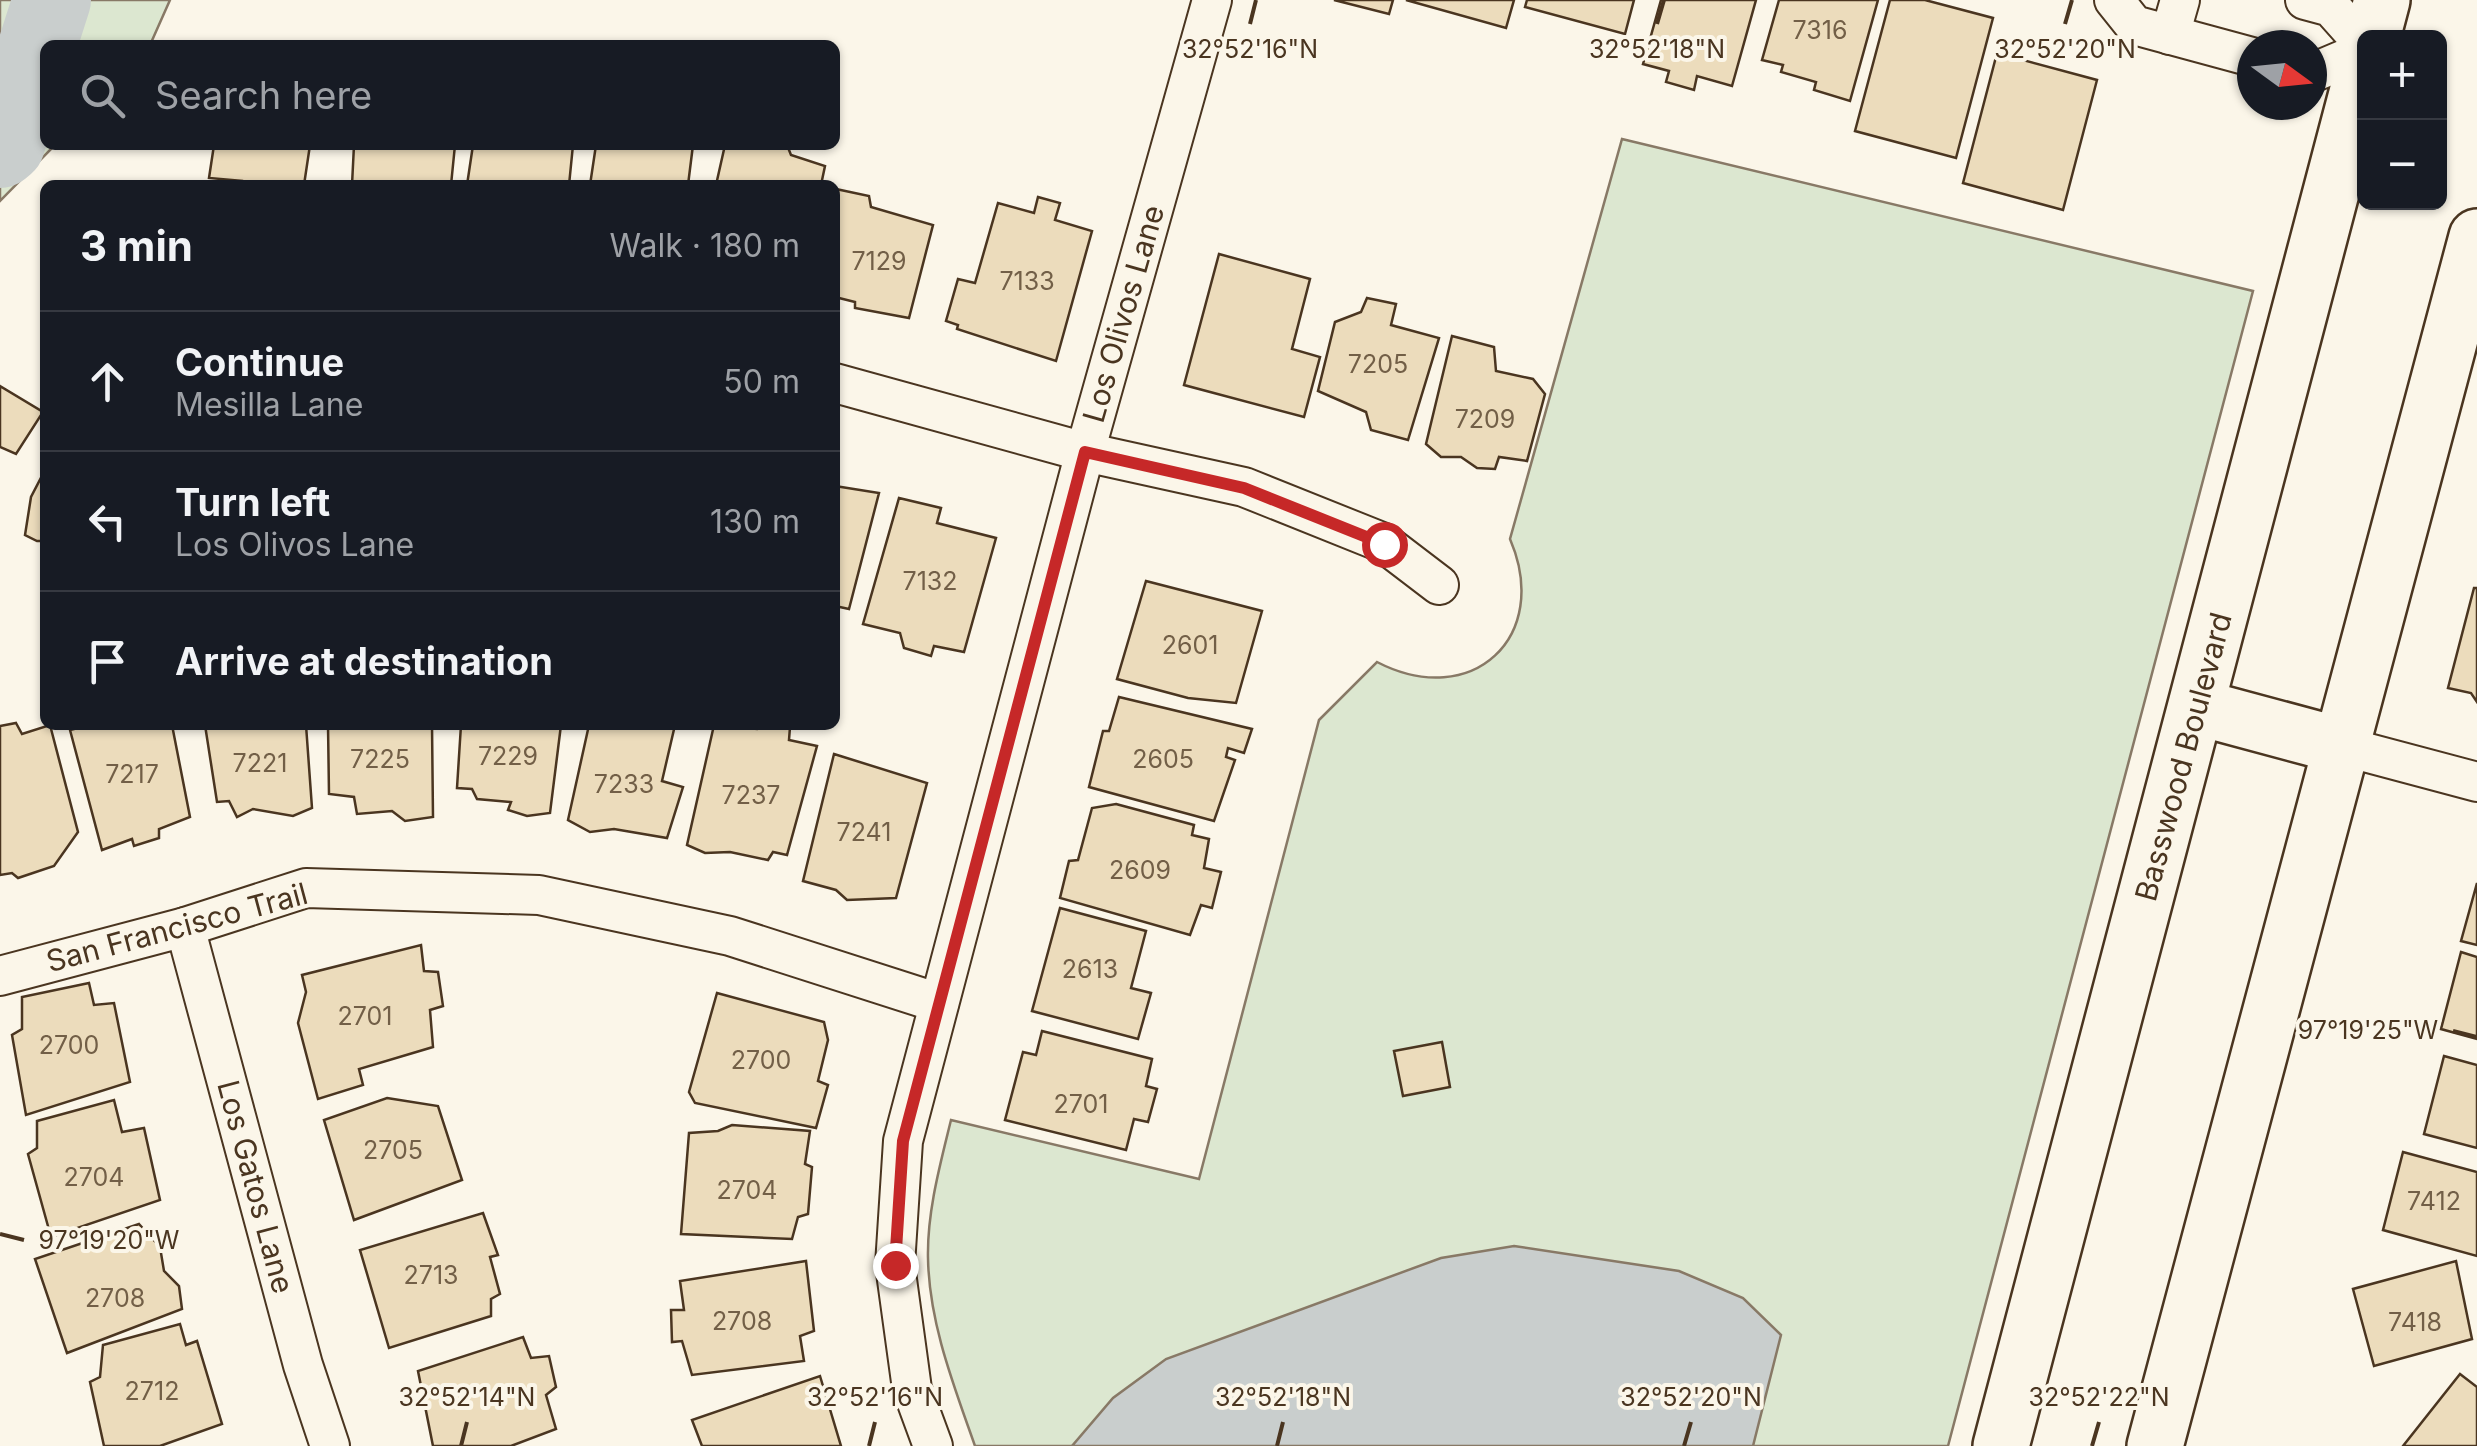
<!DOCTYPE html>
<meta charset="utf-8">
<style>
:root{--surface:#171b24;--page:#242831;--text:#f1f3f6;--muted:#9ea1a6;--line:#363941}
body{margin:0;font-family:Inter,sans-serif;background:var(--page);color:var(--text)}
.controls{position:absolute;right:30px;top:30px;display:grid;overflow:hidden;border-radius:15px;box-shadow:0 2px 8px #0004}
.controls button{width:90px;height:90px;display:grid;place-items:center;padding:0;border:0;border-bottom:2px solid var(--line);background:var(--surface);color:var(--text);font:50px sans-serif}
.compass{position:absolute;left:2237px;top:30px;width:90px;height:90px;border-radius:50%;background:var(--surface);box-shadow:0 2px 8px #0004;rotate:105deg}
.stop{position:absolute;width:30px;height:30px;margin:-22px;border:8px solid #c62828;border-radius:50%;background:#fff}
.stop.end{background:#c62828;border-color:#fff;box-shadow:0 2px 10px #0008}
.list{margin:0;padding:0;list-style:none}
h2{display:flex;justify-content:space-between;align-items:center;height:130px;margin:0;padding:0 40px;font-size:42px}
h2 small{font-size:32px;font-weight:400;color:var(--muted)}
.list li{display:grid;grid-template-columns:65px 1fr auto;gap:30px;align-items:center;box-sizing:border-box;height:140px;padding:0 40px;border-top:2px solid var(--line)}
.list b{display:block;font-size:38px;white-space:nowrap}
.list p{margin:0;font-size:32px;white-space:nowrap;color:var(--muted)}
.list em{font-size:32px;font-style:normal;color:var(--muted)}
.icon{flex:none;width:55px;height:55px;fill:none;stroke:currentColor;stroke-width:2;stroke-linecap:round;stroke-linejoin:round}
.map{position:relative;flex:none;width:2477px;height:1446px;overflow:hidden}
.search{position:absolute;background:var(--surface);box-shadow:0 2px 8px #0004;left:40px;top:40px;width:800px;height:110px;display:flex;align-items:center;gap:25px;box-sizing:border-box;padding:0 35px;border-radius:15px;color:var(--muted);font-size:38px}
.panel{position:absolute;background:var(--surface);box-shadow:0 2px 8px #0004;left:40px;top:180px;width:800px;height:550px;border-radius:15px}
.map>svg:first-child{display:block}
.green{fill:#dce7d0;stroke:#887966;stroke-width:2.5}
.water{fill:#c9cecd;stroke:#887966;stroke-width:2.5}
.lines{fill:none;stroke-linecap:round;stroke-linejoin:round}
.river{stroke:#c9cecd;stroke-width:78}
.building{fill:#ecdcbc;stroke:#4a3520;stroke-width:2.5}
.minor-casing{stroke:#4a3520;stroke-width:42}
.secondary-casing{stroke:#4a3520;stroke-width:60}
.minor{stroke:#fbf6e9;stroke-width:38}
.secondary{stroke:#fbf6e9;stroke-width:55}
.route{stroke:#c62828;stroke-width:12}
.ticks{fill:none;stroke:#4a3520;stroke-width:4}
.labels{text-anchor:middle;stroke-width:8;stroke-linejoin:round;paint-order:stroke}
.number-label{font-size:25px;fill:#725f47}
.street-label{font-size:30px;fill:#4a3520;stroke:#fbf6e9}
.ticks-label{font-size:25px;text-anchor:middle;fill:#4a3520;stroke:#fbf6e9;stroke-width:8;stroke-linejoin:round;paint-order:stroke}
</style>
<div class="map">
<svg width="2477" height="1446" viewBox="0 0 2477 1446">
<rect width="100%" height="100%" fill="#fbf6e9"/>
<!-- green -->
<g class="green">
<polygon points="0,0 170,0 150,45 45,45 45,145 55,145 0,201"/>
<path d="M1622 139 2253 291 1948 1446H975C954 1386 929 1323 928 1258 927 1212 940 1165 951 1120L1199 1179 1319 720 1377 662C1472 711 1552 637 1510 539Z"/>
</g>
<!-- water -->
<polygon class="water" points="1514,1246 1679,1271 1743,1298 1781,1335 1753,1446 1072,1446 1113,1398 1166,1359 1441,1258"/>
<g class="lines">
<!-- river -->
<polyline class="river" points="0,149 6,144 52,0"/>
</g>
<!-- building -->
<g class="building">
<polygon points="1334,0 1393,0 1389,14"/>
<polygon points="1406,0 1514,0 1506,28"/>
<polygon points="1527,0 1634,0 1625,34 1525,7"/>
<polygon points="1661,0 1756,0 1732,86 1697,76 1694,90 1666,82 1669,71 1643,64"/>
<polygon points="1779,0 1878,0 1850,101 1814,90 1816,82 1781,72 1783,65 1762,60"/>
<polygon points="1890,0 1925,0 1993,18 1956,158 1855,131"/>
<polygon points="1997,53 2097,80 2063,210 1963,183"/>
<polygon points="214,145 310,145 304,185 242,185 242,181 209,178"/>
<polygon points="354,145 455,145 451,185 352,185"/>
<polygon points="473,145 573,145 569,185 467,185"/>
<polygon points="596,145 693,145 688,185 590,185"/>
<polygon points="725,145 787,145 791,155 825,166 821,185 716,185"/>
<polygon points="836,189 869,196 871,207 933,225 909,318 855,308 855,302 835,297"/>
<polygon points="1038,197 1060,203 1055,220 1092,231 1056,361 957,329 958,325 946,321 958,279 975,283 998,203 1034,213"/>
<polygon points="1219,254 1310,279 1292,349 1320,357 1304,417 1184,385"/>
<polygon points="1367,298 1396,304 1391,325 1439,338 1408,440 1371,430 1366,412 1318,391 1335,322 1361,312"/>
<polygon points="1452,336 1494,347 1496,371 1533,379 1545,394 1527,461 1499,457 1495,469 1477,468 1461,457 1441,457 1426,444"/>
<polygon points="0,386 43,412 16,454 0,447"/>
<polygon points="45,470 45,541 37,541 25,535 31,497"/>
<polygon points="835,486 879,493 849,609 835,606"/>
<polygon points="899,498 941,508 937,523 996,538 964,652 934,646 931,656 904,648 900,633 863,624"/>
<polygon points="1146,581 1262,611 1236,703 1188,698 1117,679"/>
<polygon points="2474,588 2477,588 2477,702 2471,693 2448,688"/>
<polygon points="1119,697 1252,729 1244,753 1228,748 1226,757 1235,760 1214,821 1089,787 1103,731 1109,731"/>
<polygon points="16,723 22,734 50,725 78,832 54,866 18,878 12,873 0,875 0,726"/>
<polygon points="90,725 172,725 190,817 159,829 159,838 134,846 132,839 102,850 70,730"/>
<polygon points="205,725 306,725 312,808 293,816 253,809 237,817 229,801 217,802"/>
<polygon points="328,725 432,725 433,817 405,821 392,811 357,814 354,797 329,794"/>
<polygon points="461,725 561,725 550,813 527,816 508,810 511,802 477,799 472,789 457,788"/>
<polygon points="589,725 675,725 662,781 683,787 667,838 614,829 590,832 568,820"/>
<polygon points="714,725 757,729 759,725 782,725 790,727 789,740 817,746 787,855 773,852 768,860 730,852 705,853 687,845"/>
<polygon points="834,754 927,783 896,898 847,900 836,890 803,881"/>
<polygon points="1116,804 1194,825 1192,835 1209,839 1204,868 1221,872 1212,908 1201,905 1190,935 1060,898 1069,861 1078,860 1092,808"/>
<polygon points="2477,883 2477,945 2461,941"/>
<polygon points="1060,908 1146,931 1131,988 1151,993 1138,1039 1032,1011"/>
<polygon points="421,945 424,971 438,972 443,1006 430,1010 433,1047 359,1069 363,1085 318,1099 298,1023 306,992 302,975"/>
<polygon points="2461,952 2477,957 2477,1039 2441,1029"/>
<polygon points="89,983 94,1005 114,1003 130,1082 26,1115 12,1035 22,1029 22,997"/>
<polygon points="717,993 824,1022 828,1040 818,1081 828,1085 816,1128 695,1103 689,1092"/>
<polygon points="1042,1031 1152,1059 1146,1086 1157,1089 1148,1122 1134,1119 1126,1150 1005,1120 1023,1052 1036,1055"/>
<polygon points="1442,1042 1450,1087 1403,1096 1394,1051"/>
<polygon points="2444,1056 2477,1065 2477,1148 2424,1134"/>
<polygon points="387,1098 438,1106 462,1180 354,1220 324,1120"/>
<polygon points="114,1100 122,1132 144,1128 160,1200 51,1237 28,1154 37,1148 37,1121"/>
<polygon points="732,1125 810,1131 805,1164 812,1167 808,1214 798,1217 792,1239 681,1234 689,1133 718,1131"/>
<polygon points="2403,1152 2477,1172 2477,1256 2383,1230"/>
<polygon points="483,1213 498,1255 490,1257 500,1294 491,1299 491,1316 389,1348 360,1250"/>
<polygon points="139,1224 160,1247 164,1271 179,1286 182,1309 67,1353 35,1259"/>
<polygon points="806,1261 814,1331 800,1336 804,1361 692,1375 682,1341 672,1342 671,1310 684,1310 680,1281"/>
<polygon points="2456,1261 2472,1339 2374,1366 2353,1289"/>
<polygon points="180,1324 186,1345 197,1341 222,1424 160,1446 104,1446 90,1382 100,1377 103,1345"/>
<polygon points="523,1337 531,1358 549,1356 556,1387 546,1395 556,1429 511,1446 433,1446 418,1371"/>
<polygon points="2460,1374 2477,1387 2477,1446 2403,1446"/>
<polygon points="820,1376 841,1446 702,1446 692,1420"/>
</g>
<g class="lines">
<defs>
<g id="minor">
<polyline points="2114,0 2134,25 2252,57"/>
<polyline points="2305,0 2331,7 2364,44"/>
<polyline points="2170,35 2180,0"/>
<polyline points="2312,73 2364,51"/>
<polyline points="835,383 1085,452 1244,487 1384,543 1439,585"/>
<polyline points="2342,746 2477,782"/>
<polyline points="185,927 303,1365 330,1446"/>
<polyline points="0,976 185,927 306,888 539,895 730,936 939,1003"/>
<polyline points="933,1446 912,1389 895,1265 903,1141 1085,452 1212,0"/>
</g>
<g id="secondary">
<polyline points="2372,38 2382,0"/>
<polyline points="2197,707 2342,746"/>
<polyline points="2001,1446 2364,67"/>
<polyline points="2155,1446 2477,237"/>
</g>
</defs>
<!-- minor casing -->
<use href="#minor" class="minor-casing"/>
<!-- secondary casing -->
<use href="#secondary" class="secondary-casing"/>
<!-- minor -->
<use href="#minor" class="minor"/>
<!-- secondary -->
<use href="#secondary" class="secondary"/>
</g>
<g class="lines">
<!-- route -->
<polyline class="route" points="895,1265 903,1141 1085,452 1244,488 1384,544"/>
</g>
<!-- ticks -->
<path class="ticks" d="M1250 24 1256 0M1657 24 1664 0M2065 24 2072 0M2453 1031 2477 1037M0 1234 24 1240M461 1446 467 1422M869 1446 875 1422M1277 1446 1283 1422M1684 1446 1691 1422M2092 1446 2099 1422"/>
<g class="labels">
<!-- number labels -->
<g class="number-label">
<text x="1820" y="39">7316</text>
<text x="879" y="270">7129</text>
<text x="1027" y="290">7133</text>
<text x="1378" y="373">7205</text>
<text x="1485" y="428">7209</text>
<text x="930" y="590">7132</text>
<text x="1190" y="654">2601</text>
<text x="508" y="765">7229</text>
<text x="380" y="768">7225</text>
<text x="1163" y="768">2605</text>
<text x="260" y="772">7221</text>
<text x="132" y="783">7217</text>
<text x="624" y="793">7233</text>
<text x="751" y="804">7237</text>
<text x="864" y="841">7241</text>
<text x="1140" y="879">2609</text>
<text x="1090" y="978">2613</text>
<text x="365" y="1025">2701</text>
<text x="69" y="1054">2700</text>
<text x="761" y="1069">2700</text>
<text x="1081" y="1113">2701</text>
<text x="393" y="1159">2705</text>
<text x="94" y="1186">2704</text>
<text x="747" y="1199">2704</text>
<text x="2434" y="1210">7412</text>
<text x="431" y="1284">2713</text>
<text x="115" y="1307">2708</text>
<text x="742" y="1330">2708</text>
<text x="2415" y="1331">7418</text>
<text x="152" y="1400">2712</text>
</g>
<!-- street labels -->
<g class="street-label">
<text transform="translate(1124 314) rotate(-74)" y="10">Los Olivos Lane</text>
<text transform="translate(2184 757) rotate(-75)" y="10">Basswood Boulevard</text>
<text transform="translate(177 928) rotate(-15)" y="10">San Francisco Trail</text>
<text transform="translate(255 1187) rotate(75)" y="10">Los Gatos Lane</text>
</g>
</g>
<g class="ticks-label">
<text x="1250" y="58">32°52'16"N</text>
<text x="1657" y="58">32°52'18"N</text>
<text x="2065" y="58">32°52'20"N</text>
<text x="2368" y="1039">97°19'25"W</text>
<text x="109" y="1249">97°19'20"W</text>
<text x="467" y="1406">32°52'14"N</text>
<text x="875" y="1406">32°52'16"N</text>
<text x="1283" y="1406">32°52'18"N</text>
<text x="1691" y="1406">32°52'20"N</text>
<text x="2099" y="1406">32°52'22"N</text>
</g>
</svg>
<div class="controls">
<button>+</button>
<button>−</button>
</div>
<svg class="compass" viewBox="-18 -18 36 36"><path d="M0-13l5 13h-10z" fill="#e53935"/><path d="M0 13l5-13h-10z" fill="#9ea1a6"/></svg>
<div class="stop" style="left:1384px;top:544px"></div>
<div class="stop end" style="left:895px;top:1265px"></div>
<div class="search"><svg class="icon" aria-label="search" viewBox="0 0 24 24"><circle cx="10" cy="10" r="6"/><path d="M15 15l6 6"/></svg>Search here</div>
<section class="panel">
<h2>3 min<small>Walk · 180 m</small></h2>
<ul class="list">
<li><svg class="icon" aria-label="ahead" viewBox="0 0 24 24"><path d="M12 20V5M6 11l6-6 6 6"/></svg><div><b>Continue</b><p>Mesilla Lane</p></div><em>50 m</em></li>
<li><svg class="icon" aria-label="left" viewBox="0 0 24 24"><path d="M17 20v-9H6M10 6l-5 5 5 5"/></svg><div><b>Turn left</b><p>Los Olivos Lane</p></div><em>130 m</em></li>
<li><svg class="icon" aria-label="arrive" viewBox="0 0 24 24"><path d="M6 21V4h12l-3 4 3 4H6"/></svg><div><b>Arrive at destination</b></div></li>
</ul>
</section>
</div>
